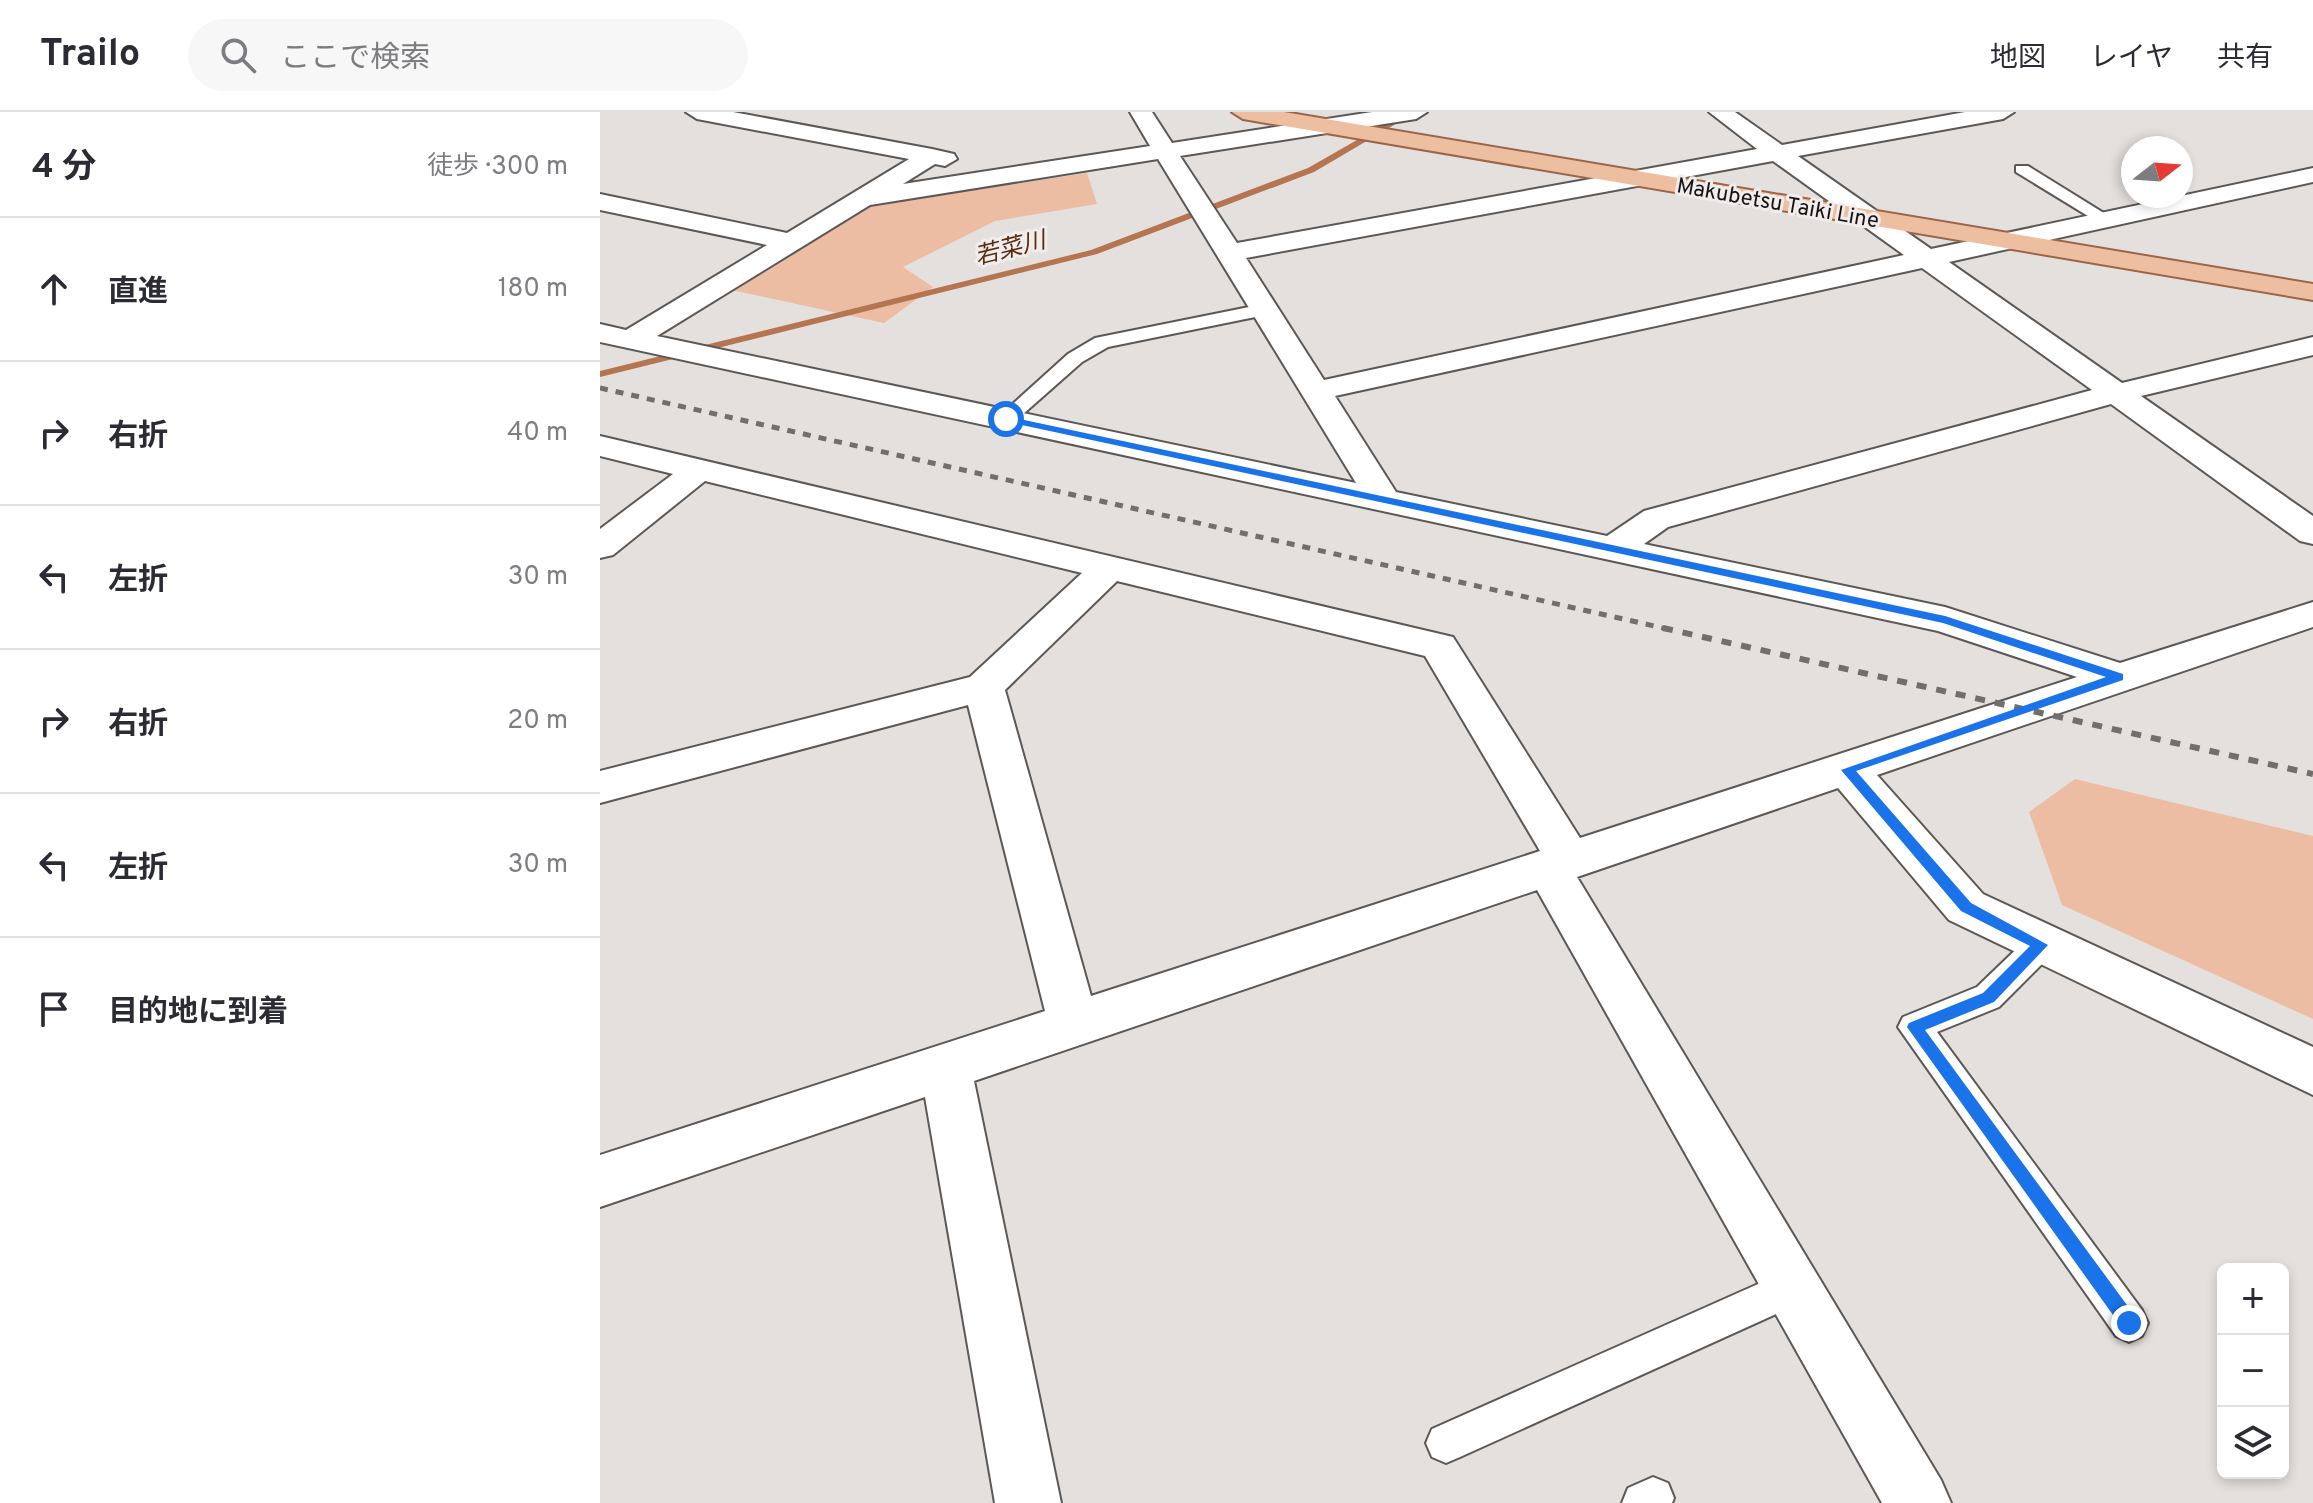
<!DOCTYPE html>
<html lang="ja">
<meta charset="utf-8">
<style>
:root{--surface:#fff;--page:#f7f7f7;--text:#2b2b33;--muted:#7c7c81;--line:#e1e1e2}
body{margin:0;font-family:Overpass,"Noto Sans JP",sans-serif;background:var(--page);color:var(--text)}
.controls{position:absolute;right:24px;bottom:24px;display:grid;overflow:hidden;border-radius:12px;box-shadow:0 4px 12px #0003}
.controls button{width:72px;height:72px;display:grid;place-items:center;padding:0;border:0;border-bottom:2px solid var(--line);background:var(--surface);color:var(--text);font:40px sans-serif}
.compass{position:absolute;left:1521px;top:24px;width:72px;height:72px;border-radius:50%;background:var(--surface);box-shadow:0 4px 12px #0003;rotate:73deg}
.stop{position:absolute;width:24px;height:24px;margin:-18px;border:6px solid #1a73e8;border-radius:50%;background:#fff}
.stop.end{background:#1a73e8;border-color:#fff;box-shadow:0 2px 8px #0008}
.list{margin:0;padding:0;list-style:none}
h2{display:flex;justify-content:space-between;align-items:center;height:104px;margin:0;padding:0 32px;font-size:34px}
h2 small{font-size:26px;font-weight:400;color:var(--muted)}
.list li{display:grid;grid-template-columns:52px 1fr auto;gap:24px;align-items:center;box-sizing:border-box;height:144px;padding:0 32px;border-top:2px solid var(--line)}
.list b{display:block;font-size:30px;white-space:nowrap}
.list em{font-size:26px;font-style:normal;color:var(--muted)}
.icon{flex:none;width:44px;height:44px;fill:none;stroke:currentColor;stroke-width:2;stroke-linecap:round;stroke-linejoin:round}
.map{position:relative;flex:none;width:1713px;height:1391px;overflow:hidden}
header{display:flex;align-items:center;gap:48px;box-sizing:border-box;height:112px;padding:0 40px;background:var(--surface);border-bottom:2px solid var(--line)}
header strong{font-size:38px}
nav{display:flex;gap:44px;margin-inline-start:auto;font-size:28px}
.search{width:560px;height:72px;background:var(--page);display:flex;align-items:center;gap:20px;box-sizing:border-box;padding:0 28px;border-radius:44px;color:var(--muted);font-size:30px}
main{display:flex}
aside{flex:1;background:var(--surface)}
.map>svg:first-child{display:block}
.green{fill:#edbda3}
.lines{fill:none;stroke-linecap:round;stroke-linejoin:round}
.stream{fill:#b47550;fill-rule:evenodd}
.lane-casing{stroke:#5b5856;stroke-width:4}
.street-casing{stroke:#5b5856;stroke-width:4}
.primary-casing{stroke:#9b6647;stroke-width:4}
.lane{fill:#fff;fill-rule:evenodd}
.street{fill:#fff;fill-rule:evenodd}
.primary{fill:#eebea1;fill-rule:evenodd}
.rail-far1{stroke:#716f6d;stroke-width:5;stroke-dasharray:8 8;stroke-linecap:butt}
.rail{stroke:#716f6d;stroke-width:6;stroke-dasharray:10 10;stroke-linecap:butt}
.route{fill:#1a73e8}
.labels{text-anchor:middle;stroke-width:6;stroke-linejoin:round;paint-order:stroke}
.far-street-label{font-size:22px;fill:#161514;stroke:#f1edec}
.far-water-label{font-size:24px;font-style:italic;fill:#582d11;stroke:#f1edec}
</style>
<header>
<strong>Trailo</strong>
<div class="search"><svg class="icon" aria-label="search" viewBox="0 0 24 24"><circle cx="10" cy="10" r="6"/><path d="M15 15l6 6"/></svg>ここで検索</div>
<nav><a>地図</a><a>レイヤ</a><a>共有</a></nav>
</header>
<main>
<aside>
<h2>4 分<small>徒歩 · 300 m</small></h2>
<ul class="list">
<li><svg class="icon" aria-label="ahead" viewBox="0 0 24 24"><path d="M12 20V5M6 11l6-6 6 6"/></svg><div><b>直進</b></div><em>180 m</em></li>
<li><svg class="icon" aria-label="right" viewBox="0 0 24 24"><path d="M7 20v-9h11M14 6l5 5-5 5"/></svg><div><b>右折</b></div><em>40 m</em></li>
<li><svg class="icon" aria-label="left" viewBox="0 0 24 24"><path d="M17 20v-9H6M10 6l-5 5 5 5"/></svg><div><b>左折</b></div><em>30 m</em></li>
<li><svg class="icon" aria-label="right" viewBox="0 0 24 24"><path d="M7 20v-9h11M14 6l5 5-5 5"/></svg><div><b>右折</b></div><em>20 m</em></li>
<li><svg class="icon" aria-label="left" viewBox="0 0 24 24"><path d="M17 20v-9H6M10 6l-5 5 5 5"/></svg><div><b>左折</b></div><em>30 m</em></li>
<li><svg class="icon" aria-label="arrive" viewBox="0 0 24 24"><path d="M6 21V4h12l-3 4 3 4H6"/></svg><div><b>目的地に到着</b></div></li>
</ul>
</aside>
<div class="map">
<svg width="1713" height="1391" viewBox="0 0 1713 1391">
<rect width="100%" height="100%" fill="#e4e0de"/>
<!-- green -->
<g class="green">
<polygon points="487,61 497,92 395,109 303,155 333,175 284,211 132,178 268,94"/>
<polygon points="1475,667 1713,724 1713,907 1462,793 1429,700"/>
</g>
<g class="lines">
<!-- stream -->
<polygon class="stream" points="806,0 816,0 714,60 497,142 0,265 0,259 491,138 708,56"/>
<defs>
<g id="lane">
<polygon points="1416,54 1428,54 1515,108 1507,113 1501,112 1416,60"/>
<polygon points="664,192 670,194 670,202 508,235 482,250 413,311 406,313 396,307 468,242 495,226"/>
<polygon points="1441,820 1452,824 1456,833 1452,842 1399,895 1337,920 1542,1198 1548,1211 1542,1224 1529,1230 1516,1224 1298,915 1303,905 1377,875 1430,824"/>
<polygon points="1192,1157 1205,1163 1211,1176 1205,1189 860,1345 846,1351 832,1345 826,1331 832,1317"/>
<polygon points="1053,1365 1068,1371 1074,1386 1072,1391 1022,1391 1028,1376"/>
</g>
<path id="street" d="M86 0H133L332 37 354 42 357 47 345 54 335 52 303 72 550 34 530 0H552L572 31 772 0H827L816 7 580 44 637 131 1157 37 1109 0H1135L1182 33 1365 0H1414L1403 7 1198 44 1331 137 1713 56V70L1349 150 1522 271 1713 225V243L1541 284 1713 404V432L1700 429 1511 292 1068 415 1044 432 1345 495 1520 551 1713 490V515L1277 663 1383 782 1713 935V983L1349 808 1238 676 977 765 1341 1368 1351 1391H1282L937 778 374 969 461 1391H395L325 985 0 1095V1043L445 899 368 593 0 691V659L370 565 482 461 105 369 13 443 0 446V417L73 362 0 344V324L853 525 980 726 1477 565 1338 519 0 230V212L26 218 167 133 0 98V82L187 121 309 47 97 7ZM558 47 756 371 57 224 270 93ZM1173 49 1304 143 724 268 646 146ZM1322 156 1492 278 1044 399 1007 424 796 380 735 284ZM517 469 825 544 940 739 491 884 405 578Z"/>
<polygon id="primary" points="632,0 684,0 1713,172 1713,188 643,7"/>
</defs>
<!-- lane casing -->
<use href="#lane" class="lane-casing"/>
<!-- street casing -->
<use href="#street" class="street-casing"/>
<!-- primary casing -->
<use href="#primary" class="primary-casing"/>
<!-- lane -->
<use href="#lane" class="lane"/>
<!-- street -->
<use href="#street" class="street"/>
<!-- primary -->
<use href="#primary" class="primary"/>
<!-- rail-far1 -->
<polyline class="rail-far1" points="0,276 1072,518"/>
<!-- rail -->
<polyline class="rail" points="1063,516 1713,662"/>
</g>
<!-- route -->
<polygon class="route" points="406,304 1345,504 1523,562 1523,568 1256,659 1371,791 1448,833 1394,890 1325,918 1535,1204 1535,1217 1523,1217 1307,915 1309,911 1383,881 1430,834 1361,799 1241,658 1506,565 1343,511 403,309"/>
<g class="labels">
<!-- far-street labels -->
<g class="far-street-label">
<text transform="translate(1178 90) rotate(10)" y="8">Makubetsu Taiki Line</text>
</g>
<!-- far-water labels -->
<g class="far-water-label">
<text transform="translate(410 136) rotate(-14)" y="8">若菜川</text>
</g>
</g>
</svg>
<div class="controls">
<button>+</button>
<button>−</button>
<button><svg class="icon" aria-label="layers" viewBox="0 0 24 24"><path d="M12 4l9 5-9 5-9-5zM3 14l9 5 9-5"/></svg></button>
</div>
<svg class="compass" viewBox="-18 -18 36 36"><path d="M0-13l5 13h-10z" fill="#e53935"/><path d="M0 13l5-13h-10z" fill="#7c7c81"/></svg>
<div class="stop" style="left:406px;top:307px"></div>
<div class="stop end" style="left:1529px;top:1211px"></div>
</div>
</main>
